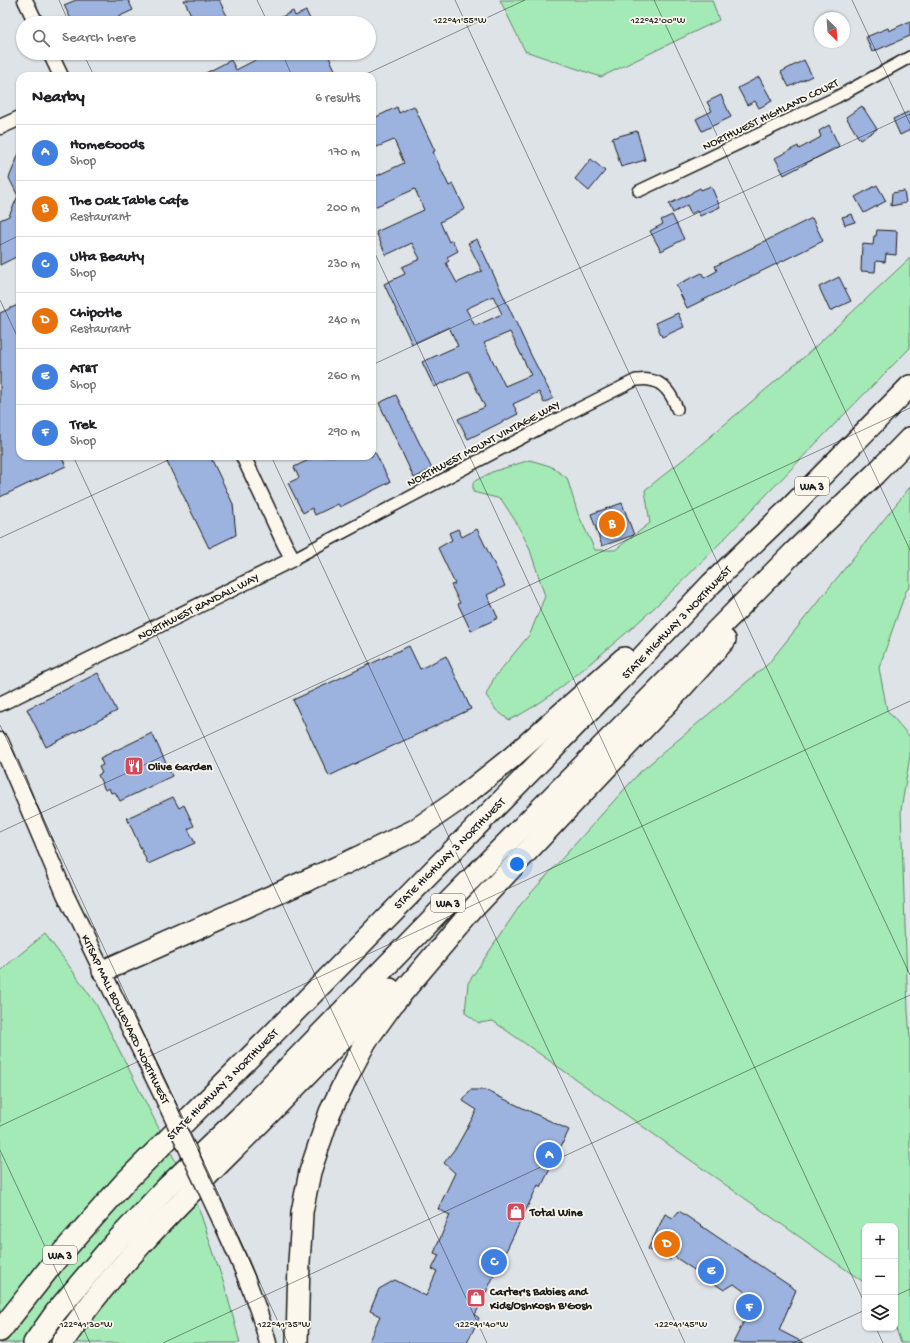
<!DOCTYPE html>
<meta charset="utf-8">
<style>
:root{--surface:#fff;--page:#f6f6f6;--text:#202124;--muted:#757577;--line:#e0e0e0;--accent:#b45309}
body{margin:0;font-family:"Gochi Hand",sans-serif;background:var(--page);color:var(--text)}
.controls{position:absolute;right:12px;bottom:12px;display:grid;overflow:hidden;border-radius:8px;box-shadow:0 1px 3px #0004}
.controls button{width:36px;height:36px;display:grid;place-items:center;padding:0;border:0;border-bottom:1px solid var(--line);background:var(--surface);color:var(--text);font:20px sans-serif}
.compass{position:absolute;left:814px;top:12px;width:36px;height:36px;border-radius:50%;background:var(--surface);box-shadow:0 1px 3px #0004;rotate:155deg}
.you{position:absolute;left:517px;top:864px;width:14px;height:14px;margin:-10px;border:3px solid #fff;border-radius:50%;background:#1a73e8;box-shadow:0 0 0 6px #1a73e833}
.badge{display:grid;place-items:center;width:26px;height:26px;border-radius:50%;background:var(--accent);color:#fff;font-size:13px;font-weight:700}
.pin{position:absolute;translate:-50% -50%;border:2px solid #fff;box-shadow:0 1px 4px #0006}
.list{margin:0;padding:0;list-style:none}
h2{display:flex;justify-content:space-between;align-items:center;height:52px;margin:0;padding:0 16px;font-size:17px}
h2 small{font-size:13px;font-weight:400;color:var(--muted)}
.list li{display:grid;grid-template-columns:26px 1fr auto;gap:12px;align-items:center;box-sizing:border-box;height:56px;padding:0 16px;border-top:1px solid var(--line)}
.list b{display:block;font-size:15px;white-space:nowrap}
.list p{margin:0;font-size:13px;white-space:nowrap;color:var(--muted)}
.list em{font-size:13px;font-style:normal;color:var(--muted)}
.icon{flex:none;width:22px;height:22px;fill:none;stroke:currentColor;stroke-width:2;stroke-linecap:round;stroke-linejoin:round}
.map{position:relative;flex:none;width:910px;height:1343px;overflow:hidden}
.search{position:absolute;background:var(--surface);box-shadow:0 1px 3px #0004;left:16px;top:16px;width:360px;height:44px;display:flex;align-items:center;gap:10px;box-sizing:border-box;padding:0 14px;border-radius:22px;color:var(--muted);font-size:15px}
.panel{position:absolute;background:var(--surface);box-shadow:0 1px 3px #0004;left:16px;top:72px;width:360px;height:388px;border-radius:12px}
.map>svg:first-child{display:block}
.green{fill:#a4eab6;stroke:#608369}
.building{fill:#9cb3e0;stroke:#1c1c1c;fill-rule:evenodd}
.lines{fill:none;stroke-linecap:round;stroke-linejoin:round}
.minor-casing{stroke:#1c1c1c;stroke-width:14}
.tertiary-casing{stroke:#1c1c1c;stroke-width:17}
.secondary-casing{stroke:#1c1c1c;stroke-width:19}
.motorway-casing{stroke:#1c1c1c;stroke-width:24}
.minor{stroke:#fbf7ec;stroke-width:11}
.tertiary{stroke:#fbf7ec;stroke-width:14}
.secondary{stroke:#fbf7ec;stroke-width:16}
.motorway{stroke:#fbf7ec;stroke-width:21}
.secondary-bridge-casing{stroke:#1c1c1c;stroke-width:19;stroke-linecap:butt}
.secondary-bridge{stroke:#fbf7ec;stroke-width:16}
.ticks{fill:none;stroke:#1c1c1c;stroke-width:1;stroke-opacity:0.45}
.labels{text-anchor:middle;stroke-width:3.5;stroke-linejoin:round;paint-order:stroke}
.shield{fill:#fbf7ec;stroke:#5f5e5a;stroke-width:1}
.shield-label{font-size:11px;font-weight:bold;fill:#1c1c1c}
.street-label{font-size:12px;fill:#1c1c1c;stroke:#fbf7ec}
.poi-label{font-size:12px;font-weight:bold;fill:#1c1c1c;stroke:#fbf7ec;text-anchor:start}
.ticks-label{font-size:10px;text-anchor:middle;fill:#1c1c1c;stroke:#fbf7ec;stroke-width:3.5;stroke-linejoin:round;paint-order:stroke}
</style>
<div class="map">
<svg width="910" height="1343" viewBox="0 0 910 1343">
<rect width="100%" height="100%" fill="#dee3e8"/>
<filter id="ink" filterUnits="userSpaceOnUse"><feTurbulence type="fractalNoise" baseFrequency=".025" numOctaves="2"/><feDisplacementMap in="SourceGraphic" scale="8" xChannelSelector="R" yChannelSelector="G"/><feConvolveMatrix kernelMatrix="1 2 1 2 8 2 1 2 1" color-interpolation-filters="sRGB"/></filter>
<g filter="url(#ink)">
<!-- green -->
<g class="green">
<polygon points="500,0 712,0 719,20 601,77 525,51"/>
<path d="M910 258V348C862 396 815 444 768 493 716 548 663 603 605 651 574 676 545 704 509 720L496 710 486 695 494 678 530 634 545 596 529 547 516 522 501 499 473 492V482L492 472 530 460 550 466 567 478 578 514 595 550H615L650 523 645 490 685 458 803 358Z"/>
<polygon points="910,487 910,587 906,591 879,668 887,710 910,737 910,756 901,810 908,1011 910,1037 910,1343 901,1343 895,1326 895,1226 865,1226 865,1283 493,1021 479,1023 465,1013 468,983 521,904 640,772 768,664"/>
<polygon points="45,934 67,963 96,1004 198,1206 225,1287 240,1343 0,1343 0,972 8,964"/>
</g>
<!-- building -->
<g class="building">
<polygon points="76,0 128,0 133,10 105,23 73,23 64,5"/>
<polygon points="184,0 219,0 227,16 213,23 195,23"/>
<polygon points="293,11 295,16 306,11 312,23 270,23"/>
<polygon points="910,21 910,36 872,52 866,37 888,28 889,31"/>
<polygon points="269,53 327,53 338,76 200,76 231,60 236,70"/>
<polygon points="804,60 812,76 789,87 781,72"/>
<polygon points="759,77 772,101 759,108 755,101 747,105 738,88"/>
<polygon points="721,95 731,117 702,131 696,119 712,111 707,102"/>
<path d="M414 106 435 151 433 152 449 186 453 184 465 209 440 222 449 242 452 240 458 251 447 257 449 261 446 263 457 283 482 271 468 243 477 239 531 355 553 398 544 403 539 392 513 404 518 414 468 439 458 419 485 407 468 371 434 387 422 362 458 346 449 327 412 344 384 284 405 274 402 267 420 259 412 243 386 255 376 232 424 210 415 189 372 208V178L404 163 394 140 372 149V119L397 107 399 113ZM493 296 502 314 475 326 466 309ZM510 332 531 375 505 386 484 343Z"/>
<polygon points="862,106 877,129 860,140 846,117"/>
<polygon points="910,111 910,130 900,135 893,119"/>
<polygon points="829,125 839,146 784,175 775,158 798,146 799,149 821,137 819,131"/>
<polygon points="637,131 645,160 621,167 612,138"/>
<polygon points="20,151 20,255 0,265 0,220 9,216 18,196 9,178"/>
<polygon points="591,159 605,171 589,191 575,179"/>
<polygon points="877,185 886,201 864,213 855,197"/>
<polygon points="711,186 720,207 700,216 697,211 691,214 687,205 673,213 669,204 692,193 692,192 700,188 701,190"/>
<polygon points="904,191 906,203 891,206 892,193"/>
<polygon points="852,214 855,222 845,225 842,217"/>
<polygon points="672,215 684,239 661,251 650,231 663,224 661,220"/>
<polygon points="812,218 823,241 687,308 676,285 702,273 704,278 717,271 715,266"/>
<polygon points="877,230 897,231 896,255 886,254 885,262 876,261 875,272 861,271 862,244 873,245 874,236 876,236"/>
<polygon points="839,277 851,301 830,311 819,287"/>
<polygon points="20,304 20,456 61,456 66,466 0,497 0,313"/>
<polygon points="678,313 684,327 662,337 656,323"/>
<polygon points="396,395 432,469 414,478 379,403"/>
<polygon points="375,452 390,482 340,507 338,504 315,515 312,508 303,513 288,483 299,478 294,467 317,456 372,456 372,453"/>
<polygon points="164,456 210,456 233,504 236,535 209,548"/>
<polygon points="622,503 634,535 602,546 591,514"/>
<polygon points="458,529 462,537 477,529 505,586 487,595 498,618 471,631 458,604 460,603 451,585 455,584 438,548 452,540 449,533"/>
<polygon points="409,646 420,669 446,656 471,709 329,776 293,700"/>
<polygon points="98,673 117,711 46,747 27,709"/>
<polygon points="152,733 172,776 120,801 115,792 111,793 109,788 105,790 98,775 102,773 99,767 103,765 100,758"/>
<polygon points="173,797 179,808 184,805 194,826 188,829 195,843 148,864 127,818"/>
<polygon points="470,1090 485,1090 569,1130 541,1187 538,1185 475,1315 479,1318 467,1343 368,1343 380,1316 370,1311 379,1289 395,1280 426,1296 437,1271 432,1269 439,1255 434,1253 450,1215 438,1209 455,1173 444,1163 457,1146 477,1110 463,1101"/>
<polygon points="679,1211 796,1290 779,1330 804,1343 733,1343 746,1317 745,1292 734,1284 724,1290 672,1255 670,1260 648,1249 665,1214 673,1218"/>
</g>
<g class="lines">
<defs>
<g id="minor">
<polyline points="639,191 837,97 910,57"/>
<path d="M293 559 548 424 636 380C640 380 645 379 649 380 664 381 673 397 677 409"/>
</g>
<g id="tertiary">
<polyline points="25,0 36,23"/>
<polyline points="50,53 61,76"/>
<polyline points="0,127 20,118"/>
<polyline points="0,704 293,559 285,545 243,456"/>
</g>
<g id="secondary">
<polyline points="0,741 65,894 165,1101"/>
<path d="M217 1212C237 1255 256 1297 268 1343"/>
</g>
<g id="motorway">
<polyline points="103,971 344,864 415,830 457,801 511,758 624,658"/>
<polyline points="0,1331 54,1262 124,1183 272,1035 567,734 642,657 711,584 790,508 910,386"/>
<polyline points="34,1343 56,1312 82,1281 109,1249 164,1190 239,1118 459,891 795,551 875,474 910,438"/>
<path d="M62 1343C114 1267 180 1203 245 1138 294 1089 342 1039 390 989"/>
<polyline points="297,1343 299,1262 301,1233 302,1212 310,1172 330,1112 346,1079 366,1041 392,1005 472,910 676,694 725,640"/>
</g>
</defs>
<!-- minor casing -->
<use href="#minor" class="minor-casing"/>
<!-- tertiary casing -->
<use href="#tertiary" class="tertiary-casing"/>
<!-- secondary casing -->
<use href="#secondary" class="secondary-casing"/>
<!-- motorway casing -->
<use href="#motorway" class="motorway-casing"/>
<!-- minor -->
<use href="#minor" class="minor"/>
<!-- tertiary -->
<use href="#tertiary" class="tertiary"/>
<!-- secondary -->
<use href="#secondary" class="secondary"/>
<!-- motorway -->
<use href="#motorway" class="motorway"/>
<defs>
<polyline id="secondary-bridge" points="165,1101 217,1212"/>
</defs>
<!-- secondary-bridge casing -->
<use href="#secondary-bridge" class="secondary-bridge-casing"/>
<!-- secondary-bridge -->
<use href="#secondary-bridge" class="secondary-bridge"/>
</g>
</g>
<!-- ticks -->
<path class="ticks" d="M59 0 69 23M257 0 268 23M455 0 910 975M654 0 910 550M852 0 910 124M83 53 94 76M282 53 292 76M362 76 525 0M0 245 20 235M372 247 865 1304M0 300 20 342M372 365 910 114M73 456 487 1343M271 456 685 1343M0 538 177 456M0 725 288 1343M0 832 910 408M0 1126 910 701M0 1150 90 1343M895 1296 910 1289M876 1328 883 1343M163 1343 910 995M793 1343 865 1310"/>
<!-- icons -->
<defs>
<symbol id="restaurant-square" viewBox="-11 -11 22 22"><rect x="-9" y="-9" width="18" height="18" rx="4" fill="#d1495b" stroke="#fbf7ec"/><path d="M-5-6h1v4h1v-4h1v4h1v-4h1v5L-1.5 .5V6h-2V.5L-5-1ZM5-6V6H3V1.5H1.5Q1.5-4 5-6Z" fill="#fff"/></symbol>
<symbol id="shop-square" viewBox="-11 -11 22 22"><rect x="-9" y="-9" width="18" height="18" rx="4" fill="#d1495b" stroke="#fbf7ec"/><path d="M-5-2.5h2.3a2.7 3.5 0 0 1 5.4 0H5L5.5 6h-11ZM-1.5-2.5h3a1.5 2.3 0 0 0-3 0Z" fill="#fff"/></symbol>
</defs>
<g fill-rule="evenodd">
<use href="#restaurant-square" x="123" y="755" width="22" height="22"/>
<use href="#shop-square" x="505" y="1201" width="22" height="22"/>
<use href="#shop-square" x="465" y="1287" width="22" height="22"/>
</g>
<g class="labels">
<!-- shield labels -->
<g class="shield">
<rect x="795" y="477" width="34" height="18" rx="3"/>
<rect x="431" y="894" width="34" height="18" rx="3"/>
<rect x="43" y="1246" width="34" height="18" rx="3"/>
</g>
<g class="shield-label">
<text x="812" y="490">WA 3</text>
<text x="448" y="907">WA 3</text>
<text x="60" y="1259">WA 3</text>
</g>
<!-- street labels -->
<g class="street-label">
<text transform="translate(770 114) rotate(-26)" y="4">NORTHWEST HIGHLAND COURT</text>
<text transform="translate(483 443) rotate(-28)" y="4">NORTHWEST MOUNT VINTAGE WAY</text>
<text transform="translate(198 606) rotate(-27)" y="4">NORTHWEST RANDALL WAY</text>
<text transform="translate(676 622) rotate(-46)" y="4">STATE HIGHWAY 3 NORTHWEST</text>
<text transform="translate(449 853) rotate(-45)" y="4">STATE HIGHWAY 3 NORTHWEST</text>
<text transform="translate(126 1019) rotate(64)" y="4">KITSAP MALL BOULEVARD NORTHWEST</text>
<text transform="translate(222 1084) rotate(-45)" y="4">STATE HIGHWAY 3 NORTHWEST</text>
</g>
<!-- poi labels -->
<g class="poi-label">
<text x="148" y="770">Olive Garden</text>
<text x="530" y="1216">Total Wine</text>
<text x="490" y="1295">Carter's Babies and<tspan x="490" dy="14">Kids/OshKosh B'Gosh</tspan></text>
</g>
</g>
<g class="ticks-label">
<text x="460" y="23">122°41'55"W</text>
<text x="658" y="23">122°42'00"W</text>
<text x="86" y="1327">122°41'30"W</text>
<text x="284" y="1327">122°41'35"W</text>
<text x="482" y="1327">122°41'40"W</text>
<text x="681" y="1327">122°41'45"W</text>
</g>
</svg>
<div class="controls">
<button>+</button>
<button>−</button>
<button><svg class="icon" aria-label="layers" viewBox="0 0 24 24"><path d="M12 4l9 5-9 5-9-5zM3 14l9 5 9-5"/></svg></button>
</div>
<svg class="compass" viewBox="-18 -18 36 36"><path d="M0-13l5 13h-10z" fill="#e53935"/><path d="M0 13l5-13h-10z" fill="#757577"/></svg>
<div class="you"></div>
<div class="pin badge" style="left:549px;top:1155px;background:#3f7fe0">A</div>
<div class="pin badge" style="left:612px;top:524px;background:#e8710a">B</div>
<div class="pin badge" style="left:494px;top:1262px;background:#3f7fe0">C</div>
<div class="pin badge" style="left:667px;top:1244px;background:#e8710a">D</div>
<div class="pin badge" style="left:711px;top:1271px;background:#3f7fe0">E</div>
<div class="pin badge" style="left:749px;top:1307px;background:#3f7fe0">F</div>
<div class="search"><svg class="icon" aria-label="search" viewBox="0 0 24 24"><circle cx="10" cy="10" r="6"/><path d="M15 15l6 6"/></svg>Search here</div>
<section class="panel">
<h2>Nearby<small>6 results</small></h2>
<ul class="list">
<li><span class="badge" style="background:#3f7fe0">A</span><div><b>HomeGoods</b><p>Shop</p></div><em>170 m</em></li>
<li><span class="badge" style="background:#e8710a">B</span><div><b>The Oak Table Cafe</b><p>Restaurant</p></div><em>200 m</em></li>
<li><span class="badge" style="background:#3f7fe0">C</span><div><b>Ulta Beauty</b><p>Shop</p></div><em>230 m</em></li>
<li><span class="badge" style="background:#e8710a">D</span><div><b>Chipotle</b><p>Restaurant</p></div><em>240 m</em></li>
<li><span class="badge" style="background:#3f7fe0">E</span><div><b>AT&amp;T</b><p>Shop</p></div><em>260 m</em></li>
<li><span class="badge" style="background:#3f7fe0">F</span><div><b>Trek</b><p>Shop</p></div><em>290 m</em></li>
</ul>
</section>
</div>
